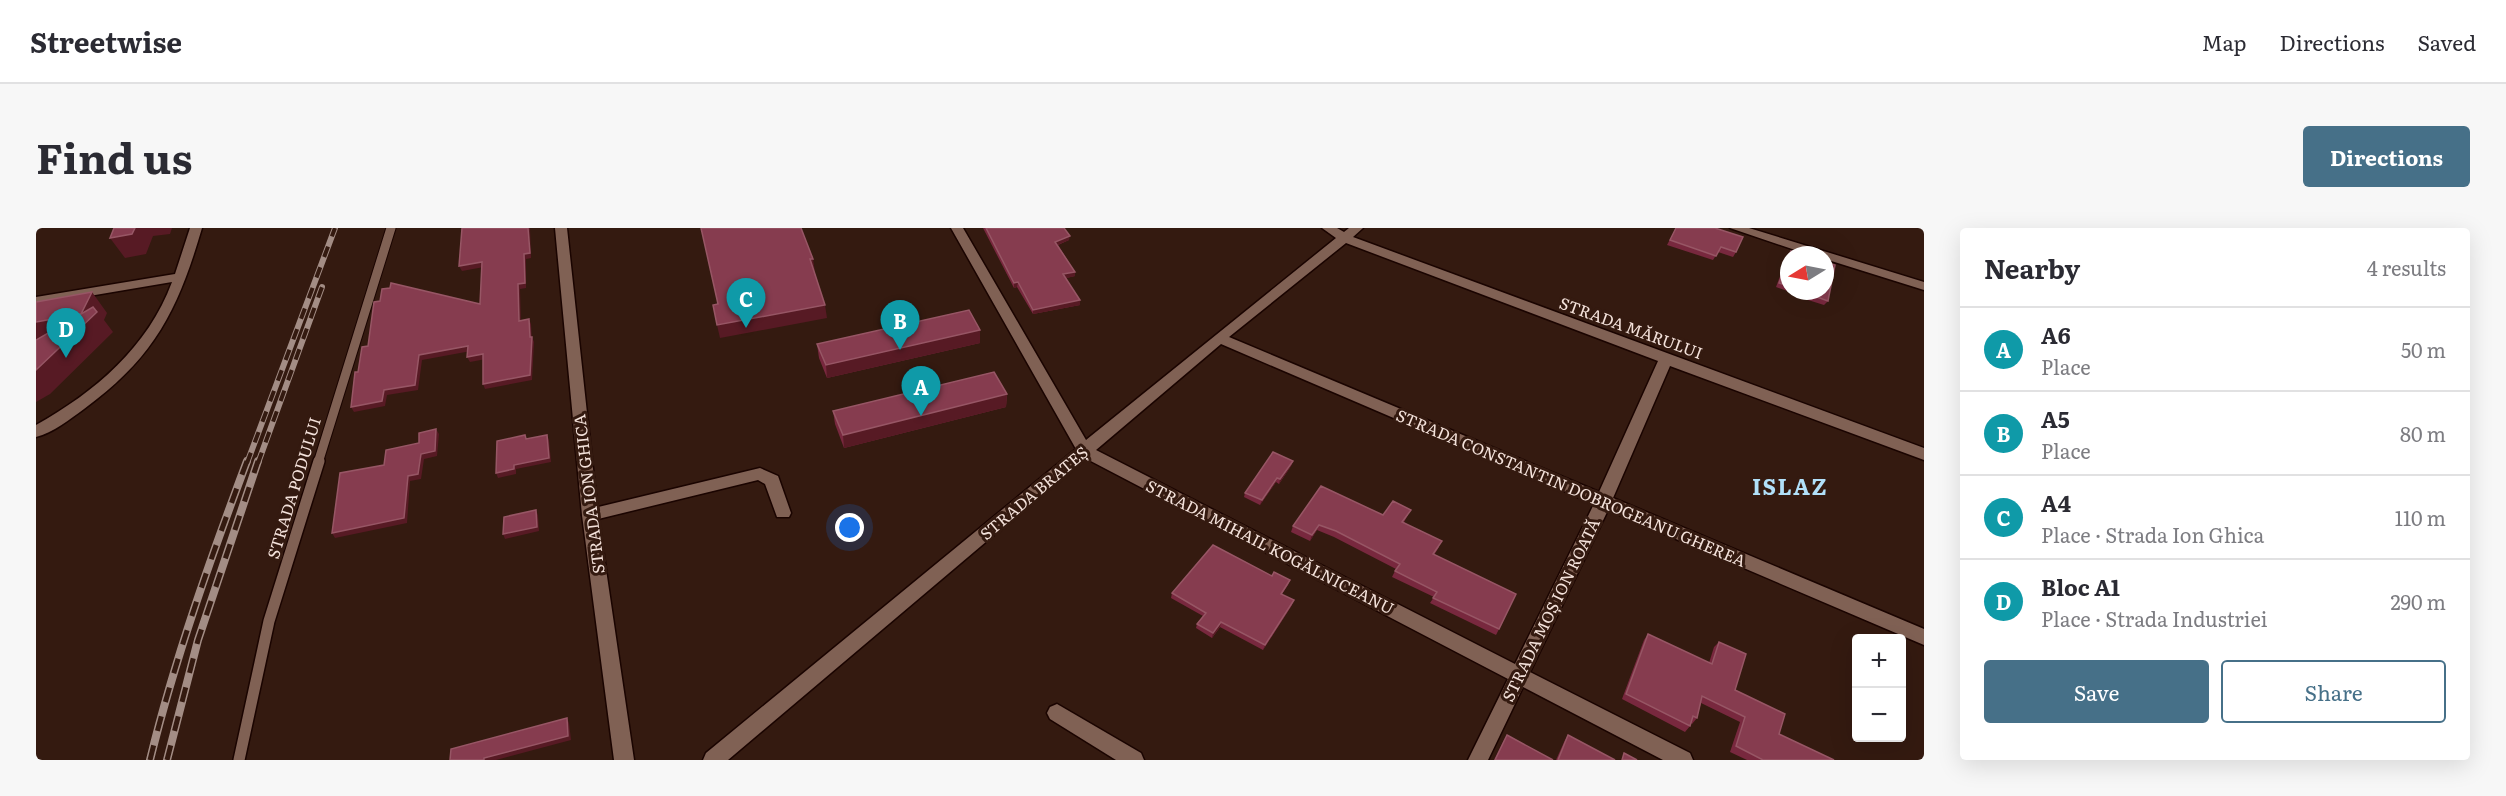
<!DOCTYPE html>
<meta charset="utf-8">
<style>
:root{--surface:#fff;--page:#f7f7f7;--text:#2b2b33;--muted:#7c7c81;--line:#e1e1e2;--accent:#467088}
body{margin:0;font-family:Literata,serif;background:var(--page);color:var(--text)}
.controls{position:absolute;right:18px;bottom:18px;display:grid;overflow:hidden;border-radius:6px;box-shadow:0 6px 24px #0002}
.controls button{width:54px;height:54px;display:grid;place-items:center;padding:0;border:0;border-bottom:2px solid var(--line);background:var(--surface);color:var(--text);font:30px sans-serif}
.compass{position:absolute;left:1744px;top:18px;width:54px;height:54px;border-radius:50%;background:var(--surface);box-shadow:0 6px 24px #0002;rotate:260deg}
.you{position:absolute;left:814px;top:300px;width:21px;height:21px;margin:-15px;border:4px solid #fff;border-radius:50%;background:#1a73e8;box-shadow:0 0 0 9px #1a73e833}
.badge{display:grid;place-items:center;width:39px;height:39px;border-radius:50%;background:var(--accent);color:#fff;font-size:20px;font-weight:700}
.pin{position:absolute;translate:-50% -50px;filter:drop-shadow(0 2px 3px #0008)}
.pin::after{content:'';position:absolute;top:32px;width:21px;height:18px;background:inherit;clip-path:polygon(0 0,100% 0,50% 100%)}
.list{margin:0;padding:0;list-style:none}
h2{display:flex;justify-content:space-between;align-items:center;height:78px;margin:0;padding:0 24px;font-size:26px}
h2 small{font-size:20px;font-weight:400;color:var(--muted)}
.list li{display:grid;grid-template-columns:39px 1fr auto;gap:18px;align-items:center;box-sizing:border-box;height:84px;padding:0 24px;border-top:2px solid var(--line)}
.list b{display:block;font-size:22px;white-space:nowrap}
.list p{margin:0;font-size:20px;white-space:nowrap;color:var(--muted)}
.list em{font-size:20px;font-style:normal;color:var(--muted)}
.actions{display:flex;gap:12px;padding:18px 24px}
.actions a{flex:1;padding:14px 0;border:2px solid var(--accent);border-radius:6px;text-align:center;font-size:21px;color:var(--accent)}
.actions .main{background:var(--accent);color:#fff}
.map{position:relative;flex:none;width:1888px;height:532px;overflow:hidden;border-radius:6px}
header{display:flex;align-items:center;gap:36px;box-sizing:border-box;height:84px;padding:0 30px;background:var(--surface);border-bottom:2px solid var(--line)}
header strong{font-size:28px}
nav{display:flex;gap:33px;margin-inline-start:auto;font-size:21px}
.intro{display:flex;align-items:center;justify-content:space-between;box-sizing:border-box;height:144px;padding:0 36px}
h1{margin:0;font-size:42px}
.button{padding:15px 27px;border-radius:6px;background:var(--accent);color:#fff;font-size:21px;font-weight:700}
main{display:flex;gap:36px;padding:0 36px}
aside{flex:1;background:var(--surface);border-radius:6px;box-shadow:0 6px 24px #0002}
.map>svg:first-child{display:block}
.lines{fill:none;stroke-linecap:round;stroke-linejoin:round}
.service-far1-casing{stroke:#1a0400;stroke-width:11}
.service-casing{stroke:#1a0400;stroke-width:14}
.minor-casing{stroke:#1a0400;stroke-width:3}
.tertiary-casing{stroke:#1a0400;stroke-width:3}
.service-far1{stroke:#806154;stroke-width:9}
.service{stroke:#806154;stroke-width:11}
.minor{fill:#806154;fill-rule:evenodd}
.tertiary{fill:#806154;fill-rule:evenodd}
.rail-far1-casing{stroke:#a38d85;stroke-width:6}
.rail-casing{stroke:#a38d85;stroke-width:8}
.rail-far1{stroke:#341a10;stroke-width:4;stroke-dasharray:11;stroke-linecap:butt}
.rail{stroke:#341a10;stroke-width:5;stroke-dasharray:15;stroke-linecap:butt}
.wall{fill:#78283e}
.shaded-wall{fill:#571a24}
.building{fill:#863c4f;stroke:#975665;stroke-width:1.5}
.labels{text-anchor:middle;stroke-width:6;stroke-linejoin:round;paint-order:stroke}
.street-label{font-size:16px;fill:#f4e2db;stroke:#341a10}
.district-label{font-size:22px;font-weight:bold;letter-spacing:1.5px;fill:#b1e0f9;stroke:#341a10}
</style>
<header>
<strong>Streetwise</strong>
<nav><a>Map</a><a>Directions</a><a>Saved</a></nav>
</header>
<div class="intro"><h1>Find us</h1><a class="button">Directions</a></div>
<main>
<div class="map">
<svg width="1888" height="532" viewBox="0 0 1888 532">
<rect width="100%" height="100%" fill="#341a10"/>
<g class="lines">
<defs>
<polyline id="service-far1" points="282,235 355,0"/>
<polyline id="service" points="203,532 233,393 283,233"/>
<g id="minor">
<path d="M154 0H166C142 82 119 129 48 181 34 191 17 205 0 209V197C59 164 112 119 136 54L0 77V69L139 46Z"/>
<path d="M915 0H927L1050 212 1300 10 1286 0H1301L1308 4 1313 0H1327L1317 9 1888 220V232L1634 138 1577 270 1888 401V417L1572 282 1494 444 1654 525 1657 532H1627L1487 459 1452 532H1432L1472 451 1049 230 692 532H667L670 525 1040 221ZM1310 15 1622 133 1563 264 1193 109ZM1185 116 1558 276 1479 436 1060 222Z"/>
<polygon points="1694,0 1713,0 1888,54 1888,62 1789,31 1789,27 1774,27"/>
<polygon points="724,240 742,248 755,285 753,289 741,289 729,256 722,252 554,293 548,291 546,287 548,283 554,281"/>
<polygon points="1021,476 1105,525 1108,532 1080,532 1014,491 1011,485 1014,479"/>
</g>
<polygon id="tertiary" points="519,0 531,0 562,287 598,532 578,532 546,287"/>
</defs>
<!-- service-far1 casing -->
<use href="#service-far1" class="service-far1-casing"/>
<!-- service casing -->
<use href="#service" class="service-casing"/>
<!-- minor casing -->
<use href="#minor" class="minor-casing"/>
<!-- tertiary casing -->
<use href="#tertiary" class="tertiary-casing"/>
<!-- service-far1 -->
<use href="#service-far1" class="service-far1"/>
<!-- service -->
<use href="#service" class="service"/>
<!-- minor -->
<use href="#minor" class="minor"/>
<!-- tertiary -->
<use href="#tertiary" class="tertiary"/>
<defs>
<g id="rail-far1">
<polyline points="211,235 299,0"/>
<polyline points="222,235 286,59"/>
</g>
<g id="rail">
<path d="M114 532C139 430 174 332 211 233"/>
<polyline points="131,532 162,412 222,233"/>
</g>
</defs>
<!-- rail-far1 casing -->
<use href="#rail-far1" class="rail-far1-casing"/>
<!-- rail casing -->
<use href="#rail" class="rail-casing"/>
<!-- rail-far1 -->
<use href="#rail-far1" class="rail-far1"/>
<!-- rail -->
<use href="#rail" class="rail"/>
</g>
<!-- wall -->
<g class="wall">
<polygon points="947,0 1028,0 1033,12 1022,17 1039,44 1039,48 1030,50 1044,77 997,86 981,59 978,60"/>
<polygon points="1640,0 1700,24 1697,29 1682,24 1677,32 1631,17"/>
<polygon points="1755,23 1753,27 1753,63 1789,63 1792,73 1788,77 1772,72 1772,70 1740,59 1752,27"/>
<polygon points="944,115 791,150 783,130 781,116"/>
<polygon points="971,166 970,179 808,220 799,196 797,183"/>
<polygon points="1257,233 1255,238 1243,256 1240,254 1224,277 1208,269 1209,265"/>
<polygon points="1372,287 1368,294 1403,319 1398,327 1463,401 1460,407 1394,375 1398,369 1356,349 1360,341 1298,309 1281,302 1274,313 1255,304 1257,298"/>
<polygon points="1236,348 1254,352 1252,357 1246,366 1256,377 1227,422 1184,399 1176,410 1160,400 1161,396 1167,388 1135,370 1136,365"/>
<polygon points="1612,406 1673,435 1678,419 1683,414 1699,462 1743,506 1798,532 1711,532 1694,524 1704,494 1665,475 1661,490 1656,496 1655,495 1654,498 1649,504 1586,471 1608,412"/>
<polygon points="1471,507 1517,532 1458,532 1468,512"/>
<polygon points="1532,507 1579,532 1520,532 1529,512"/>
</g>
<!-- shaded-wall -->
<g class="shaded-wall">
<polygon points="99,0 136,0 134,6 117,8 110,26 89,30 74,10"/>
<polygon points="492,0 494,0 495,30 490,31 490,60 484,61 485,98 483,93 482,56 488,26"/>
<polygon points="1034,8 1033,12 1019,18 1019,14"/>
<polygon points="774,31 777,31 779,44"/>
<polygon points="446,34 448,39 426,43 423,38"/>
<polygon points="1039,44 1039,48 1027,51 1027,46"/>
<polygon points="982,54 981,59 978,60 978,55"/>
<polygon points="56,64 71,85 68,92 77,104 14,166 0,174 0,94"/>
<polygon points="1044,72 1044,77 997,86 997,82"/>
<polygon points="789,77 791,90 684,110 681,97"/>
<polygon points="493,91 495,96 496,114 494,109"/>
<polygon points="944,102 944,115 791,150 790,137"/>
<polygon points="496,109 498,114 496,152 449,161 447,156"/>
<polygon points="432,118 435,123 386,132 382,162 351,167 349,178 318,184 315,179 348,162 383,127"/>
<polygon points="447,126 450,131 434,134 431,129"/>
<polygon points="971,166 970,179 808,220 807,207"/>
<polygon points="400,201 403,206 401,228 388,231 385,251 374,253 371,295 299,310 296,305 372,248"/>
<polygon points="511,207 513,212 515,234 480,241 480,246 462,250 460,245 478,237"/>
<polygon points="1257,233 1255,238 1243,256 1244,251"/>
<polygon points="1241,250 1240,254 1224,277 1226,272"/>
<polygon points="500,282 502,287 503,303 469,311 467,306"/>
<polygon points="1283,297 1281,302 1274,313 1276,307"/>
<polygon points="1258,372 1256,377 1227,422 1229,417"/>
<polygon points="1185,394 1184,399 1176,410 1177,405"/>
<polygon points="531,490 533,495 535,512 460,532 448,532 448,530"/>
</g>
<!-- building -->
<g class="building">
<polygon points="78,0 99,0 96,6 74,10"/>
<polygon points="426,0 492,0 494,25 488,26 489,55 482,56 483,93 493,91 494,109 496,109 494,147 447,156 447,126 431,129 432,118 383,127 379,157 348,162 346,173 315,179 319,144 322,144 326,119 332,118 338,74 344,73 346,61 354,60 355,55 444,76 446,34 423,38"/>
<polygon points="665,0 765,0 777,31 774,31 789,77 681,97 677,77 682,76"/>
<polygon points="950,0 1028,0 1034,8 1019,14 1039,44 1027,46 1044,72 997,82 982,54 978,55"/>
<polygon points="1640,0 1679,0 1707,9 1700,24 1685,19 1680,28 1634,12"/>
<polygon points="1755,23 1768,27 1753,27"/>
<polygon points="1753,28 1753,58 1743,55"/>
<polygon points="1789,34 1799,37 1792,73 1775,67 1775,65 1768,63 1789,63"/>
<polygon points="56,64 45,86 0,94 0,74"/>
<polygon points="57,79 61,84 0,142 0,112"/>
<polygon points="933,82 944,102 790,137 781,116"/>
<polygon points="958,144 971,166 807,207 797,183"/>
<polygon points="400,201 399,223 385,226 382,246 372,248 368,290 296,305 304,245 348,237 350,222 383,215 383,205"/>
<polygon points="489,207 490,211 511,207 513,230 478,237 478,241 460,245 461,213"/>
<polygon points="1237,224 1257,233 1244,251 1241,250 1226,272 1209,265"/>
<polygon points="1285,258 1347,287 1357,273 1375,282 1366,294 1406,313 1397,326 1480,366 1463,401 1397,370 1401,364 1359,343 1364,336 1300,303 1283,297 1276,307 1257,298"/>
<polygon points="500,282 501,299 467,306 468,289"/>
<polygon points="1177,317 1236,348 1238,344 1254,352 1245,366 1258,372 1229,417 1185,394 1177,405 1161,396 1170,385 1136,365"/>
<polygon points="1612,406 1676,436 1683,414 1710,426 1699,462 1749,486 1743,506 1798,532 1727,532 1700,518 1709,489 1666,468 1661,490 1657,488 1654,498 1590,466"/>
<polygon points="531,490 532,508 448,530 448,532 414,532 415,521"/>
<polygon points="1471,507 1517,532 1459,532"/>
<polygon points="1532,507 1579,532 1522,532"/>
<polygon points="1588,525 1601,532 1586,532"/>
</g>
<g class="labels">
<!-- street labels -->
<g class="street-label">
<text transform="translate(1595 100) rotate(20)" y="6">STRADA MĂRULUI</text>
<text transform="translate(258 260) rotate(-73)" y="6">STRADA PODULUI</text>
<text transform="translate(1535 260) rotate(23)" y="6">STRADA CONSTANTIN DOBROGEANU GHEREA</text>
<text transform="translate(998 265) rotate(-40)" y="6">STRADA BRATEȘ</text>
<text transform="translate(553 266) rotate(-97)" y="6">STRADA ION GHICA</text>
<text transform="translate(1234 319) rotate(27)" y="6">STRADA MIHAIL KOGĂLNICEANU</text>
<text transform="translate(1515 382) rotate(-64)" y="6">STRADA MOȘ ION ROATĂ</text>
</g>
<!-- district labels -->
<g class="district-label">
<text x="1754" y="267">ISLAZ</text>
</g>
</g>
</svg>
<div class="controls">
<button>+</button>
<button>−</button>
</div>
<svg class="compass" viewBox="-18 -18 36 36"><path d="M0-13l5 13h-10z" fill="#e53935"/><path d="M0 13l5-13h-10z" fill="#7c7c81"/></svg>
<div class="you"></div>
<div class="pin badge" style="left:885px;top:188px;background:#0f9aa8">A</div>
<div class="pin badge" style="left:864px;top:122px;background:#0f9aa8">B</div>
<div class="pin badge" style="left:710px;top:100px;background:#0f9aa8">C</div>
<div class="pin badge" style="left:30px;top:130px;background:#0f9aa8">D</div>
</div>
<aside>
<h2>Nearby<small>4 results</small></h2>
<ul class="list">
<li><span class="badge" style="background:#0f9aa8">A</span><div><b>A6</b><p>Place</p></div><em>50 m</em></li>
<li><span class="badge" style="background:#0f9aa8">B</span><div><b>A5</b><p>Place</p></div><em>80 m</em></li>
<li><span class="badge" style="background:#0f9aa8">C</span><div><b>A4</b><p>Place · Strada Ion Ghica</p></div><em>110 m</em></li>
<li><span class="badge" style="background:#0f9aa8">D</span><div><b>Bloc A1</b><p>Place · Strada Industriei</p></div><em>290 m</em></li>
</ul>
<div class="actions"><a class="main">Save</a><a>Share</a></div>
</aside>
</main>
